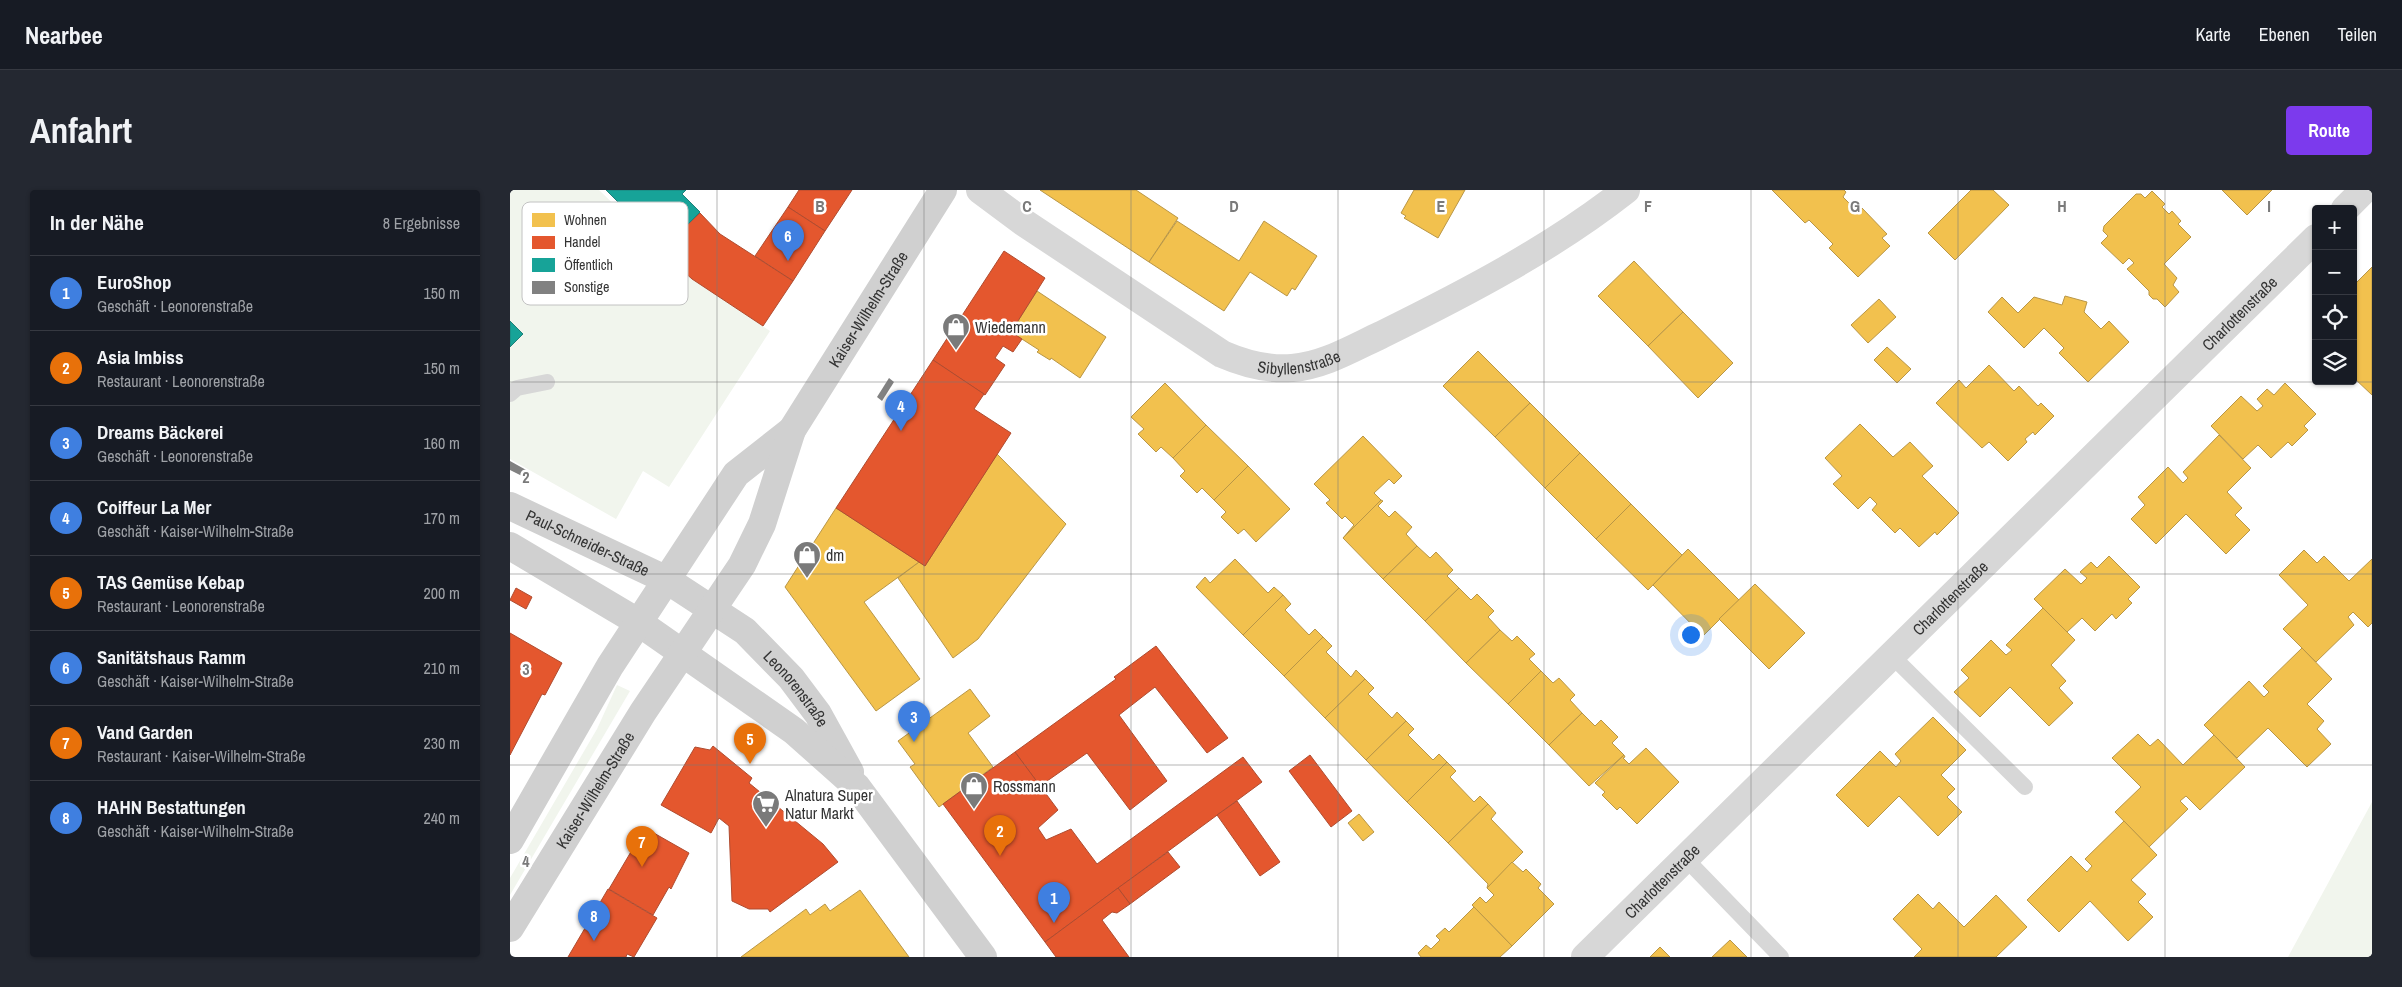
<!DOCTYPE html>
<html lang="de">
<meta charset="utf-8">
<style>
:root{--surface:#171b24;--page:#242831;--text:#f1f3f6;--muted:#9ea1a6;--line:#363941;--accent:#7c3aed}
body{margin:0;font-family:"Archivo Narrow",sans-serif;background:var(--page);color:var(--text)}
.controls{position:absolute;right:15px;top:15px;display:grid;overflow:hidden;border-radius:5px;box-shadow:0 1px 4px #0004}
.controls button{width:45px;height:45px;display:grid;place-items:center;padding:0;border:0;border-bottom:1px solid var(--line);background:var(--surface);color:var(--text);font:25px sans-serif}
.you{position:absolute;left:1180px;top:444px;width:18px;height:18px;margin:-12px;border:4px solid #fff;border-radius:50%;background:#1a73e8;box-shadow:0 0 0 8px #1a73e833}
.badge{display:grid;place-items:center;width:32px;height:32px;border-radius:50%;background:var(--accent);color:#fff;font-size:16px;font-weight:700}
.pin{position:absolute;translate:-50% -41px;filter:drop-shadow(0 1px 2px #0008)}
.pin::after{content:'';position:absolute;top:26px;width:18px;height:15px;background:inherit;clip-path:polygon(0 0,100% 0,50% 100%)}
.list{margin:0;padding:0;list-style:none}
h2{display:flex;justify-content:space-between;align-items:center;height:65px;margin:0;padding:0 20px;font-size:21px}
h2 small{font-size:16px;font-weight:400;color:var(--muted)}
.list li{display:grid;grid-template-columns:32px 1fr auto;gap:15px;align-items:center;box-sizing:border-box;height:75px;padding:0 20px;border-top:1px solid var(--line)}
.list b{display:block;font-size:19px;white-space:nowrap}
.list p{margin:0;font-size:16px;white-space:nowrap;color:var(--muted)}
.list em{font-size:16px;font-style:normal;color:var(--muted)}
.icon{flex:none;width:28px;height:28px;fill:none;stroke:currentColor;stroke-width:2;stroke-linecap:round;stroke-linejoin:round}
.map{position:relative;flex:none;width:1862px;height:767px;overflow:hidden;border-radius:5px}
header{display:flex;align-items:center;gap:30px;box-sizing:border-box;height:70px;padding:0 25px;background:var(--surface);border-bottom:1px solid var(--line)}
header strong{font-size:24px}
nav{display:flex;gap:28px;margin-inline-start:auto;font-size:18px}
.intro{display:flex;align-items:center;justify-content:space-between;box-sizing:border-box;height:120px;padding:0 30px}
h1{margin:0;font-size:35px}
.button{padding:12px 22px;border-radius:5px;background:var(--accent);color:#fff;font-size:18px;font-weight:700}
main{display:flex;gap:30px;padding:0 30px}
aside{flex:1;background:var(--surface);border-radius:5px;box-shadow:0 1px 4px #0004}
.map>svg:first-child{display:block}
.green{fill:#f1f5ed}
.homes{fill:#f2c14e;stroke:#b99646}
.shops{fill:#e4572e;stroke:#af4c30}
.public{fill:#17a398;stroke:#1f817a}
.building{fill:#818181}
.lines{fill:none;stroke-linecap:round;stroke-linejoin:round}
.lane{stroke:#d7d7d7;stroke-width:16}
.street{stroke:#d7d7d7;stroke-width:28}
.secondary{stroke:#d0d0d0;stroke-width:28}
.grid{fill:none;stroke:#7a7a7a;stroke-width:1;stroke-opacity:0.55}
.labels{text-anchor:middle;stroke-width:5;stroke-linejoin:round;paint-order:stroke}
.street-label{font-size:16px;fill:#333;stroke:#fff}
.poi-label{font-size:16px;fill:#333;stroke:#fff;text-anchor:start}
.key{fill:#fff;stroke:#c2c2c2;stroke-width:1}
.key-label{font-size:14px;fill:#333}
.grid-label{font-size:16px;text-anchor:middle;font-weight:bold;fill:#7a7a7a;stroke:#fff;stroke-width:5;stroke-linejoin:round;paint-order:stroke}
</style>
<header>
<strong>Nearbee</strong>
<nav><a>Karte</a><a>Ebenen</a><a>Teilen</a></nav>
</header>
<div class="intro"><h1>Anfahrt</h1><a class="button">Route</a></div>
<main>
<aside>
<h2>In der Nähe<small>8 Ergebnisse</small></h2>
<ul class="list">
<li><span class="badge" style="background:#3f7fe0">1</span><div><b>EuroShop</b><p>Geschäft · Leonorenstraße</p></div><em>150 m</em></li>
<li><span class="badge" style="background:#e8710a">2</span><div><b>Asia Imbiss</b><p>Restaurant · Leonorenstraße</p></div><em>150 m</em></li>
<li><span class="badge" style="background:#3f7fe0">3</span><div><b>Dreams Bäckerei</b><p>Geschäft · Leonorenstraße</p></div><em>160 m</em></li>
<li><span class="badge" style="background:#3f7fe0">4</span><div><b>Coiffeur La Mer</b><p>Geschäft · Kaiser-Wilhelm-Straße</p></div><em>170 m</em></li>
<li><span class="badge" style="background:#e8710a">5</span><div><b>TAS Gemüse Kebap</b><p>Restaurant · Leonorenstraße</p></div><em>200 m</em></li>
<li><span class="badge" style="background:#3f7fe0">6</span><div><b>Sanitätshaus Ramm</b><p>Geschäft · Kaiser-Wilhelm-Straße</p></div><em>210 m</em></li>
<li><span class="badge" style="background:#e8710a">7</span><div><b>Vand Garden</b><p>Restaurant · Kaiser-Wilhelm-Straße</p></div><em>230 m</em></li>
<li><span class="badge" style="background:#3f7fe0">8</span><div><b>HAHN Bestattungen</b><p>Geschäft · Kaiser-Wilhelm-Straße</p></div><em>240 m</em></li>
</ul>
</aside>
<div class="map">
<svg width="1862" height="767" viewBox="0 0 1862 767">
<rect width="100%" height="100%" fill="#fff"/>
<!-- green -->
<g class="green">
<polygon points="0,0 89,0 117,27 113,31 125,45 129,47 133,43 182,89 260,141 159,297 133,281 106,329 0,269"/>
<polygon points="107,495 120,501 0,705 0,688 87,539"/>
<polygon points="1862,612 1862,767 1778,767"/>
</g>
<!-- homes -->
<g class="homes">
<polygon points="530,0 626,0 668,28 639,72"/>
<polygon points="904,0 955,0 928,48 894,28 896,26 891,23"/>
<polygon points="1262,0 1334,0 1336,2 1333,7 1339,13 1343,9 1345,11 1341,14 1348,22 1352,18 1377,44 1372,48 1380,56 1348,87 1319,58 1323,54 1299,30 1295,33"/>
<polygon points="1461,0 1483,0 1499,15 1445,70 1418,43"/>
<polygon points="1712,0 1762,0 1737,25"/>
<polygon points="1642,1 1655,14 1652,17 1659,24 1662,21 1671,31 1668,34 1681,47 1654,74 1667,88 1663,95 1669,102 1655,117 1647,109 1643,109 1639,105 1639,101 1617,79 1624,73 1619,68 1613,74 1591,53 1598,46 1593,41 1594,36 1626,4 1631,4 1635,8"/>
<polygon points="667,31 729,71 754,31 807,66 785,100 782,98 777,106 740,82 714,121 639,72"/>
<polygon points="1124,71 1173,122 1138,156 1088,106"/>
<polygon points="1862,77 1862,205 1843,187 1843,96"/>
<polygon points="527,101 596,147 570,188 541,168 540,170 527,162 529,160 501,142"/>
<polygon points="1555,106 1577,112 1574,122 1591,139 1599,131 1619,152 1578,192 1549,163 1554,158 1534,138 1514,158 1478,122 1492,107 1508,123 1524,107 1552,115"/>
<polygon points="1369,109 1386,127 1358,153 1341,135"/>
<polygon points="1173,122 1223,173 1188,208 1138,156"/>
<polygon points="1377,157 1401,179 1387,193 1364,170"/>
<polygon points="968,161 1020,213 985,247 933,196"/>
<polygon points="1479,175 1504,201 1509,196 1528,216 1531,213 1544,226 1525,245 1523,242 1515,249 1517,252 1498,271 1479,252 1472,258 1426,213 1449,190 1456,198"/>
<polygon points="655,193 696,235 663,268 651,257 646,262 628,244 634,239 621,227"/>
<polygon points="1775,193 1806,224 1794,236 1798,240 1782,256 1778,252 1761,268 1748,255 1733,269 1701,236 1731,206 1747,221 1753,216 1747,209 1757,199 1764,205"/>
<polygon points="1020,213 1070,263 1035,298 985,247"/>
<polygon points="1350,234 1383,267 1400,252 1423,276 1412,286 1449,323 1427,345 1425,342 1409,357 1390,338 1385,343 1362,320 1367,314 1360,307 1348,319 1323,294 1332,286 1315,268"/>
<polygon points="696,235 738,276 704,310 692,298 687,303 670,286 675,281 663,268"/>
<polygon points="1709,245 1741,278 1717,302 1732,318 1725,325 1740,340 1716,364 1676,324 1646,354 1621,329 1635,315 1628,307 1658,277 1673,293 1678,288 1673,282"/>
<polygon points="853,246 892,286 884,294 879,289 864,303 871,310 833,348 844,335 835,326 832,329 816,313 820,310 804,294"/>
<polygon points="1070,263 1121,314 1086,349 1035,298"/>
<polygon points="487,264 556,334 468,449 443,468 388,388 409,372 415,376"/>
<polygon points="738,276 780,319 746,352 734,339 728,344 711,327 716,322 704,310"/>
<polygon points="871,310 873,311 868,316 879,327 885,321 902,337 896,344 907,356 873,389 833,348"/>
<polygon points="1121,314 1172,365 1138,400 1086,349"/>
<polygon points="326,318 409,372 354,412 410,489 366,521 275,397"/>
<polygon points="907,356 920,368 926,362 943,380 937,386 949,398 915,431 873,389"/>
<polygon points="1178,359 1229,410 1193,446 1143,395"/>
<polygon points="1794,360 1807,373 1814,366 1839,391 1862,369 1862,433 1858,437 1843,422 1838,427 1844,435 1806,472 1773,439 1798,415 1769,385"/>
<polygon points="1599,366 1630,397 1618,409 1622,413 1606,429 1602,424 1585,441 1572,428 1557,442 1524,409 1555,379 1571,394 1577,388 1570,382 1581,372 1587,378"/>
<polygon points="725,369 758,403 764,397 773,405 733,445 686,397 695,387 700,393"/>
<polygon points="1245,394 1295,443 1259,479 1209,429"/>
<polygon points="949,398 961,410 967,404 984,421 978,427 990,440 956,473 915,431"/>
<polygon points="773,405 781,414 775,420 799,445 805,439 813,447 774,486 733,445"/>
<polygon points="1533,418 1565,450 1541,475 1556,491 1549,498 1563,513 1539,536 1500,497 1470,527 1444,502 1459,488 1451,480 1481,450 1496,465 1502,460 1496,455"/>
<polygon points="990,440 1002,451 1007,446 1025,464 1019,469 1031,481 998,514 956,473"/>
<polygon points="813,447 822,456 816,462 841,487 846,480 855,489 815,528 774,486"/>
<polygon points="1792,458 1822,489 1797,514 1814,531 1807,539 1821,554 1797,577 1758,538 1727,568 1694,535 1739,491 1754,507 1759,502 1753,496"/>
<polygon points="1031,481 1043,493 1049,488 1065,505 1060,510 1072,523 1039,555 998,514"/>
<polygon points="855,489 864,498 858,504 882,528 887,522 896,531 856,570 815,528"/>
<polygon points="460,499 480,526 458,543 483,577 429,617 400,577 405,574 388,551"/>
<polygon points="1072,523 1085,536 1091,530 1108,547 1102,553 1114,565 1079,596 1039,555"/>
<polygon points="1423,527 1456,560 1431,585 1445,599 1437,607 1452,622 1428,646 1389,606 1358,637 1326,605 1370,561 1386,577 1391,571 1385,564"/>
<polygon points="896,531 904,539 898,545 923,570 929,564 937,572 897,612 856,570"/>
<polygon points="1628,544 1640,556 1648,549 1673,575 1704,545 1735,577 1690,620 1676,606 1670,611 1678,619 1639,657 1605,622 1631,597 1602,568"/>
<polygon points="1136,558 1169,592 1127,634 1110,617 1107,620 1092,605 1095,602 1085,593 1114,565 1115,567 1113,568 1119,574"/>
<polygon points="937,572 946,581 940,587 964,612 970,606 978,614 938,653 897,612"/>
<polygon points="978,614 986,623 981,629 1013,662 977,698 978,694 938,653"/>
<polygon points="849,624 864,642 853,651 838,633"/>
<polygon points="1614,631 1647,665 1621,690 1636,704 1628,712 1643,727 1618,751 1580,711 1549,742 1517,710 1561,666 1577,682 1582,676 1575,669"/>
<polygon points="1002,672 1013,682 1016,679 1031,694 1028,698 1044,714 1002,756 962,715 970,707 976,713 984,705 977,698"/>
<polygon points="350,700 399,767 231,767 296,719 300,725 315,714 320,721"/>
<polygon points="1408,704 1423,719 1429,712 1454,737 1486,705 1517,737 1486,767 1404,767 1412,759 1383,729"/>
<polygon points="964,717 1002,756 990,767 911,767 908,763 916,755 921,759 930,750 926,746 935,738 939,742"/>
<polygon points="1220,750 1237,767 1202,767"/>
<polygon points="1150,757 1160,767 1140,767"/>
</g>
<!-- shops -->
<g class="shops">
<polygon points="289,0 342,0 315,41 278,17"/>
<polygon points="278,17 315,41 283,91 245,66"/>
<polygon points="190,23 210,44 283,91 253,136 182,89 151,61"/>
<polygon points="494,61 535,88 501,142 512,149 503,162 493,156 485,168 495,175 475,205 423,170"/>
<polygon points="423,170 474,204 464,219 501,243 415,376 326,318"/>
<polygon points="6,398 22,407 16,419 0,410"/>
<polygon points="0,443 52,473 35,505 32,504 0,565"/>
<polygon points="646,456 718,548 697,563 645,497 609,525 657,591 620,620 577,563 530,596 505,562 606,489 604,487"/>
<polygon points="203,556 242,588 239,593 313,654 328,672 260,722 258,719 239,719 222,711 219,636 209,628 201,643 151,615 185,557 200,560"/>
<polygon points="505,562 548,620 528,638 536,650 561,639 587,674 733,567 752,592 535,752 433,614"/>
<polygon points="800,565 842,621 821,637 779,581"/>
<polygon points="727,611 770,672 750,686 707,625"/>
<polygon points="135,638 179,663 161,699 159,697 143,725 99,699"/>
<polygon points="658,662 670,677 620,714 608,698"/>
<polygon points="608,698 620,714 607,723 602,722 592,730 619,767 546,767 535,752"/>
<polygon points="98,699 147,728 124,767 117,764 116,767 58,767"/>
</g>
<!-- public -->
<g class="public">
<polygon points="96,0 176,0 172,4 190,22 151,61 133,43 129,46 126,43 125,45 115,35 114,31 120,24"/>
<polygon points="0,131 13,144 0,157"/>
</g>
<!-- building -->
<g class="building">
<polygon points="379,188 384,192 372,211 367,207"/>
<polygon points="0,271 18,281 14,287 0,280"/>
</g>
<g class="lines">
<!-- lane -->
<g class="lane">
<polyline points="0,204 7,198 37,192"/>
<polyline points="1381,465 1515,597"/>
<polyline points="1175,668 1271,767"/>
</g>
<!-- street -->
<g class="street">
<path id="s1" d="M470 0 513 32 712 164C735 174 757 180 782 178 813 176 843 158 871 145 956 103 1041 59 1116 0"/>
<polyline points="1835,19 1854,0"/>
<path id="s2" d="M1075 767 1806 48"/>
</g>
<!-- secondary -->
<g class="secondary">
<path id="s3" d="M0 316 157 390 235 441 281 488 308 524 340 582"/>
<polyline points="0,356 128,432 284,541 347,597 473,767"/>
<polyline points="0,650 100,476 226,284 282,240"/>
<path id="s4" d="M0 738 133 522 232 375 252 334 282 240 433 0"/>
</g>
</g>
<!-- grid -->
<path class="grid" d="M207 0V767M414 0V767M621 0V767M828 0V767M1034 0V767M1241 0V767M1448 0V767M1655 0V767M0 192H1862M0 384H1862M0 575H1862"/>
<!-- icons -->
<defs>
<symbol id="shop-pin" viewBox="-11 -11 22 30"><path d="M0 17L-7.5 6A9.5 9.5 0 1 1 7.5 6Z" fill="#7a7a7a" stroke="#fff"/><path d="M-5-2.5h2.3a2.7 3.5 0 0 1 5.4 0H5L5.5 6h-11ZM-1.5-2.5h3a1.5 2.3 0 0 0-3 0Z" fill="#fff"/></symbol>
<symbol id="supermarket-pin" viewBox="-11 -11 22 30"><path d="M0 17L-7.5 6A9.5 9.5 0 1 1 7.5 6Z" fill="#7a7a7a" stroke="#fff"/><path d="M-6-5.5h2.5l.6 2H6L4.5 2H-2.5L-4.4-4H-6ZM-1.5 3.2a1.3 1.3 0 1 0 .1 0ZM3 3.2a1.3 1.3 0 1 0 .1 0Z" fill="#fff"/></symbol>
</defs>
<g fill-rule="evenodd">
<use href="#shop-pin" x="430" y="121" width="32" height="43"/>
<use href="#shop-pin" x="281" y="349" width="32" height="43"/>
<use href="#shop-pin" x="448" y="580" width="32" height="43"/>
<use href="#supermarket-pin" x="240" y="598" width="32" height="43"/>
</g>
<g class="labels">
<!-- street labels -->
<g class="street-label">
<text dy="6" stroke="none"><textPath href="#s4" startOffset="718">Kaiser-Wilhelm-Straße</textPath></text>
<text dy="6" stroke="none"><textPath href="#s2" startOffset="918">Charlottenstraße</textPath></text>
<text dy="6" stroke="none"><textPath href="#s1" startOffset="372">Sibyllenstraße</textPath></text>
<text dy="6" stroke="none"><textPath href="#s3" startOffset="86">Paul-Schneider-Straße</textPath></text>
<text dy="6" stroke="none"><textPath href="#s2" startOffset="512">Charlottenstraße</textPath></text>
<text dy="6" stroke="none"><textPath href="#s3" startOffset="344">Leonorenstraße</textPath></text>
<text dy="6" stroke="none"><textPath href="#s4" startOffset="162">Kaiser-Wilhelm-Straße</textPath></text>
<text dy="6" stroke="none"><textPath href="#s2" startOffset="108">Charlottenstraße</textPath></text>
</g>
<!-- poi labels -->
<g class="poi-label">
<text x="465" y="143">Wiedemann</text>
<text x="316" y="371">dm</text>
<text x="483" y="602">Rossmann</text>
<text x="275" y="611">Alnatura Super<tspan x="275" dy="18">Natur Markt</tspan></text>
</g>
</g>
<!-- legend -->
<rect x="12" y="12" width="166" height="103" rx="8" class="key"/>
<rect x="22" y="23" width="23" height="14" fill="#f2c14e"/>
<rect x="22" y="46" width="23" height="13" fill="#e4572e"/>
<rect x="22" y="68" width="23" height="14" fill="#17a398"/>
<rect x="22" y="91" width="23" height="13" fill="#818181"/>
<g class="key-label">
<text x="54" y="35">Wohnen</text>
<text x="54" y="57">Handel</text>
<text x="54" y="80">Öffentlich</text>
<text x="54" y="102">Sonstige</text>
</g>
<g class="grid-label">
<text x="310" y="22">B</text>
<text x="517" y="22">C</text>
<text x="724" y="22">D</text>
<text x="931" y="22">E</text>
<text x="1138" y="22">F</text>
<text x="1345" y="22">G</text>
<text x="1552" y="22">H</text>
<text x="1759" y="22">I</text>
<text x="16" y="293">2</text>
<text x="16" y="485">3</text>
<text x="16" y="677">4</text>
</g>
</svg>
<div class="controls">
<button>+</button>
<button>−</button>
<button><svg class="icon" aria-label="locate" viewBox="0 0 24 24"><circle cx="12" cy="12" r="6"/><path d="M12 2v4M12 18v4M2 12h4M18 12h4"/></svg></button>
<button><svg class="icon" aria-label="layers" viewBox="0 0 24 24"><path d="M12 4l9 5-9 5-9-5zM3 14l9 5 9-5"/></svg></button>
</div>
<div class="you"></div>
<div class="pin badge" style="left:544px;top:733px;background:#3f7fe0">1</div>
<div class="pin badge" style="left:490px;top:666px;background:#e8710a">2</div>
<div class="pin badge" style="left:404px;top:552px;background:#3f7fe0">3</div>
<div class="pin badge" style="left:391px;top:241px;background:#3f7fe0">4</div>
<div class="pin badge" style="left:240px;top:574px;background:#e8710a">5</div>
<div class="pin badge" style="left:278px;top:71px;background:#3f7fe0">6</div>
<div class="pin badge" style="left:132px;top:677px;background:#e8710a">7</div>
<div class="pin badge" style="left:84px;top:751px;background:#3f7fe0">8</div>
</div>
</main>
